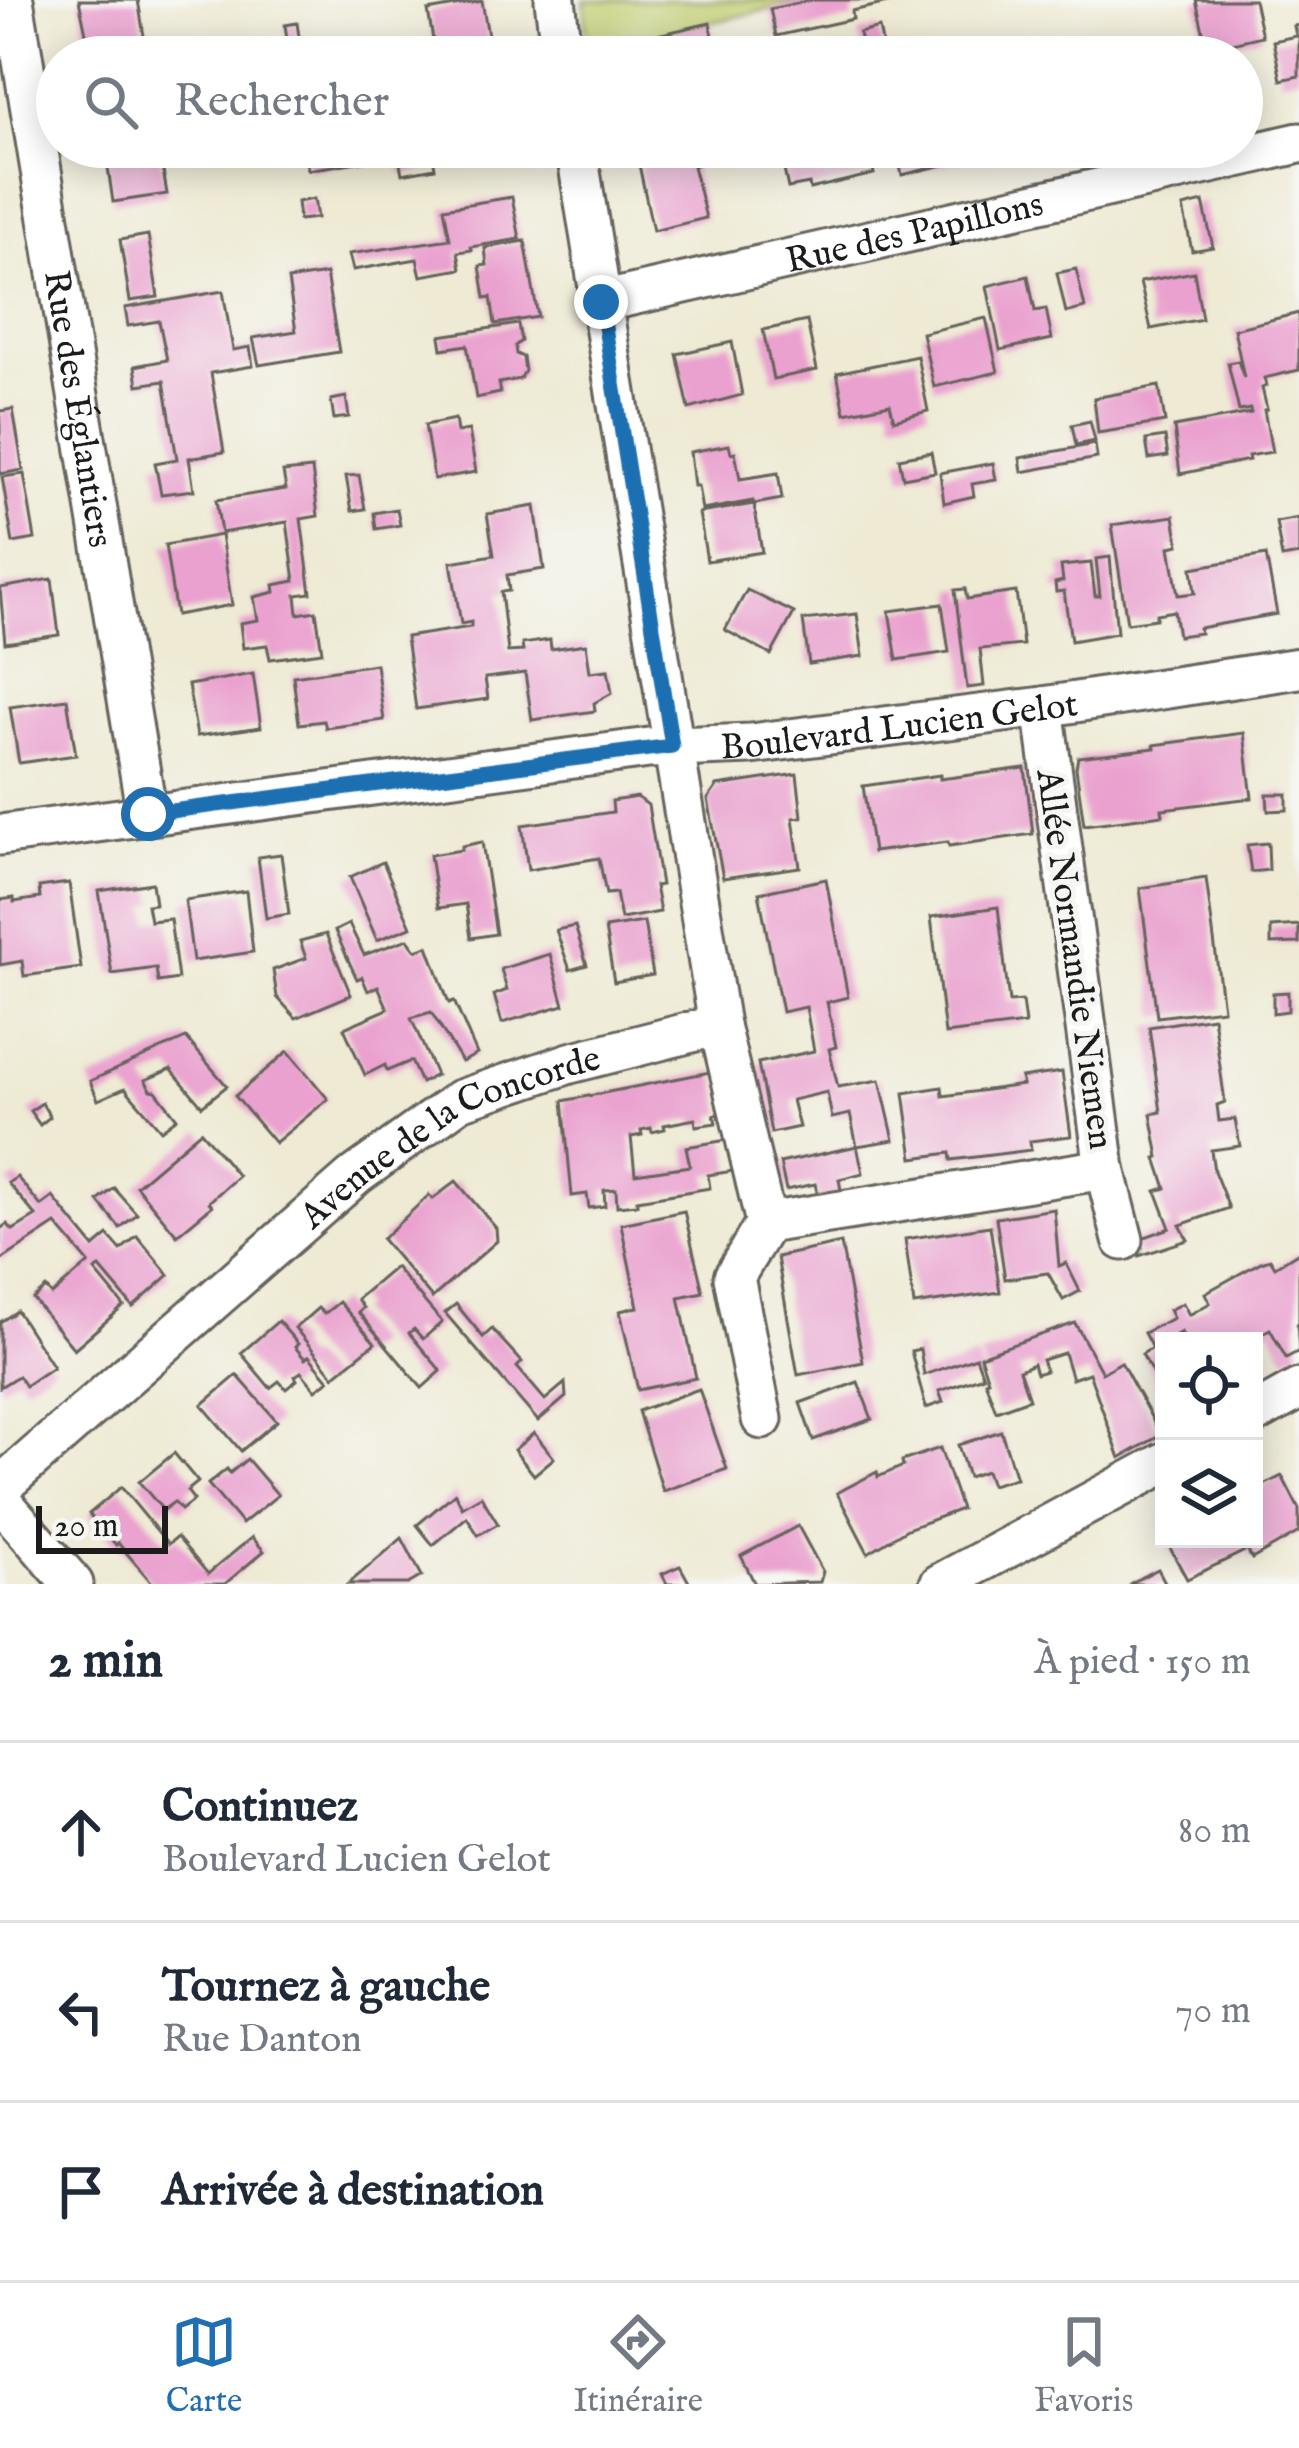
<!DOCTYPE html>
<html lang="fr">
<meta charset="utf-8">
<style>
:root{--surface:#fff;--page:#f2f2f3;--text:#1f2937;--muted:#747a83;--line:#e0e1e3;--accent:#1f6fb2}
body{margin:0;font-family:"IM FELL English",serif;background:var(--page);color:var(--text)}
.controls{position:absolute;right:36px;bottom:36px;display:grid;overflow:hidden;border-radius:0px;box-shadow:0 6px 30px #0003}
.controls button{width:108px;height:108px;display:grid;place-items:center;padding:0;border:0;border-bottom:3px solid var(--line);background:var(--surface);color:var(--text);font:60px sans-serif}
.scale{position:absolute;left:36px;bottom:30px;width:132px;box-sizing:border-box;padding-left:12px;border:6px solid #1c1c1c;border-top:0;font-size:33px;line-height:42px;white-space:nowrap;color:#1c1c1c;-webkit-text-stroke:9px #f6f6f2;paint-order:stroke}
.stop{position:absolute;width:36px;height:36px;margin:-27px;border:9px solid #1f6fb2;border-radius:50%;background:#fff}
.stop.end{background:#1f6fb2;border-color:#fff;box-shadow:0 3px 12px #0008}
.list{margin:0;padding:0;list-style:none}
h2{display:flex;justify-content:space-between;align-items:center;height:156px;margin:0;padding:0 48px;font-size:51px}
h2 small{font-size:39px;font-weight:400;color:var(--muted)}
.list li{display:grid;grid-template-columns:78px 1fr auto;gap:36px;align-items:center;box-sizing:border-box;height:180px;padding:0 48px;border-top:3px solid var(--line)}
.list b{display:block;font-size:45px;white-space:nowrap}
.list p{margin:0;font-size:39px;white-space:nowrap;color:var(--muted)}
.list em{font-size:39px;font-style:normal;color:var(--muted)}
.icon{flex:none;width:66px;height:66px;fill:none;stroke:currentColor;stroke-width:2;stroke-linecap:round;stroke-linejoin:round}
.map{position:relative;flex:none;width:1299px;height:1584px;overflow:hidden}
.search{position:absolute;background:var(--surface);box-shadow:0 6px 30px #0003;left:36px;right:36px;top:36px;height:132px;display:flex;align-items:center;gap:30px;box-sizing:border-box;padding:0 42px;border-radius:66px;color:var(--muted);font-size:45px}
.sheet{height:696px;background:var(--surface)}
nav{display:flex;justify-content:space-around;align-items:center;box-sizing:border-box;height:168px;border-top:3px solid var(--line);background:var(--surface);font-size:33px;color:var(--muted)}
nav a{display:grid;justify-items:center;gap:6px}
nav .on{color:var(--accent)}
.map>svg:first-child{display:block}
.green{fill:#c0cd6e;stroke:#6e7445;stroke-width:3}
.building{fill:#eaa1cf}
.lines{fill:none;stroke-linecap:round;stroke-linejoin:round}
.street-casing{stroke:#66645c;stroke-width:45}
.street{stroke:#fff;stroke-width:39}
.route{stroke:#1f6fb2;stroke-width:15}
.labels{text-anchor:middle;stroke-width:10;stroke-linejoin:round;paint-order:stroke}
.street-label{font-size:36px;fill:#1c1c1c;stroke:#f6f6f2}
</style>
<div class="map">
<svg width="1299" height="1584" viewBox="0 0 1299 1584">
<rect width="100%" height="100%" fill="#f6f6f2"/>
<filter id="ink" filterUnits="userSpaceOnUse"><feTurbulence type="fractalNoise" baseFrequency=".00833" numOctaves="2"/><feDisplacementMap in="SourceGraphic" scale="24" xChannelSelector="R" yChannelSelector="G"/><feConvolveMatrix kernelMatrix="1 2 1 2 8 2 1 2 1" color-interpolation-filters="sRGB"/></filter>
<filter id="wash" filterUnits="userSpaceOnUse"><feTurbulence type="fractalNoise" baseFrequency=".004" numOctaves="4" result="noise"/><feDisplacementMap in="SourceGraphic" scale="48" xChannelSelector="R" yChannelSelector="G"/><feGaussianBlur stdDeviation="2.7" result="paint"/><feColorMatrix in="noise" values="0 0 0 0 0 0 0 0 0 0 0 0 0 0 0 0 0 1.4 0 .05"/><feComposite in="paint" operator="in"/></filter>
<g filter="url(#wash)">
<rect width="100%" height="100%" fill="#eeead4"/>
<!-- green -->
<polygon class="green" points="584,0 810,0 588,51"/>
<g id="blocks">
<!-- building -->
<g class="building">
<polygon points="79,0 138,0 145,42 90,53"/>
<polygon points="812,0 892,0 892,2 852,11 853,19 776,36 770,9"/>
<polygon points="1196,0 1254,0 1262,36 1207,49"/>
<polygon points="482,1 491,53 465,57 436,57 428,11"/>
<polygon points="297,23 302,57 274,57 272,43 287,40 285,25"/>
<polygon points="710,23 718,57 648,57 643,38"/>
<polygon points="1299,25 1299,76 1281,80 1273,41 1296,36 1294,26"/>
<polygon points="879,28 885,57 864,57 859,33"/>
<polygon points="1101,41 1105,57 1043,57 1042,55"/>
<polygon points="105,147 159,147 167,194 113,202"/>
<polygon points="304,147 388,147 389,157 308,170"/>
<polygon points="397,147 431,147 435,168 402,174"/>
<polygon points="642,147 697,147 700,163 693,166 706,218 653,231 638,160 644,158"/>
<polygon points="779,147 868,147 874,174 810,189 809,184 788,188"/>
<polygon points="896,147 962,147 965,160 902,175"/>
<polygon points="512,197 520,239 471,247 472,250 458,252 461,269 421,276 417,259 353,270 349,254 450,239 444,208"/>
<polygon points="314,199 317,218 299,220 297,202"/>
<polygon points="1203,202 1213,247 1192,251 1183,207"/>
<polygon points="148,235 158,297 130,301 120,240"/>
<polygon points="525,241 538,317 495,324 491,297 485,298 480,266 487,265 485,248"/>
<polygon points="1076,269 1085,308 1066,313 1057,273"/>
<polygon points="1194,272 1202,319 1151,329 1140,282"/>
<polygon points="326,274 339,352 259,365 253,338 296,331 288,280"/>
<polygon points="1028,276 1035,311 1046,309 1052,339 1000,350 987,286"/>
<polygon points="223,291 233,350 250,347 253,366 211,373 224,452 189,458 194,490 161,494 155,463 177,459 164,381 138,385 135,366 167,360 159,321 128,326 125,308"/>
<polygon points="1299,313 1299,370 1264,378 1266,386 1262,388 1267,409 1264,410 1272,452 1248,456 1249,460 1180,474 1174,427 1251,413 1250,409 1239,411 1228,363 1238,361 1244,378 1234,329"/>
<polygon points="986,318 998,372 934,387 922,333"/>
<polygon points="807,321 817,370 773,379 763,330"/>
<polygon points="518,324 521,341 515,346 516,354 523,357 525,371 520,379 499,383 500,393 476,398 467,345 442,349 440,336"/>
<polygon points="732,342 742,395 689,409 677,354"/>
<polygon points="917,356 928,411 894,420 890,404 845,413 837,373"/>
<polygon points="1159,386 1165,422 1098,433 1094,398"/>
<polygon points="346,397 349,417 334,419 331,400"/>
<polygon points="13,409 23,470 0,474 0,411"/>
<polygon points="455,419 457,432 469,430 476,472 434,479 425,425"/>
<polygon points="1090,421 1095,441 1076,445 1072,425"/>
<polygon points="1165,437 1168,456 1149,459 1146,440"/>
<polygon points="1095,444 1097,458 1022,472 1020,458"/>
<polygon points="729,445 731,453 735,452 740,479 778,473 782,499 754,504 762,552 707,561 699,513 754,504 753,501 702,510 698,486 694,486 690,452"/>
<polygon points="931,452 935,472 903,478 899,458"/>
<polygon points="993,463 996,480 972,484 974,496 944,503 940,473"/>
<polygon points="312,469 318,516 301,519 311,593 296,595 298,614 316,611 322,652 270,659 267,645 243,648 240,623 258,620 254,597 275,592 274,585 295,581 287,522 221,533 216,500 286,489 283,472"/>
<polygon points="24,474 35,539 13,543 2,477"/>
<polygon points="359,475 365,509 352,511 346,476"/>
<polygon points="535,506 544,569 507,575 509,591 501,592 508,652 523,651 522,644 550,640 551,649 586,644 590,672 608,670 612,693 594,703 595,711 532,720 525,673 485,678 488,699 416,709 406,637 471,627 471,622 461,624 451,562 494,555 487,514"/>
<polygon points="397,509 400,525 376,529 374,513"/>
<polygon points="1174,516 1179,545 1170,547 1178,595 1195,593 1192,568 1266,555 1277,614 1199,628 1200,633 1178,636 1174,611 1156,614 1156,619 1127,623 1112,525"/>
<polygon points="1299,518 1299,555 1282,558 1276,522"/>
<polygon points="221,535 232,605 176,615 165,545"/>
<polygon points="1110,557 1117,633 1071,641 1064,591 1056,592 1055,583 1063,581 1061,566 1091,563 1095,596 1100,596 1096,559"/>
<polygon points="52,579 59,635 5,643 0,588"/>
<polygon points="965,589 967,599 1016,592 1023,645 980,649 984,686 967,688 955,590"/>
<polygon points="747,590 794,613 771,655 725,630"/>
<polygon points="942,604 949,652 897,660 889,611"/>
<polygon points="857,614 863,656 809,664 803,620"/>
<polygon points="376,664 384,720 326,728 324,721 299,724 293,676"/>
<polygon points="253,674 261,727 197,736 188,685"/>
<polygon points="67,699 76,755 19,763 10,707"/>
<polygon points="1244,733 1252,798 1162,809 1163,815 1084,825 1076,768 1078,757 1155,748 1154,745"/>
<polygon points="1025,768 1033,834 949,846 948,842 873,852 863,786 940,775 940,779"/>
<polygon points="797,774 802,817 793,818 800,867 723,878 708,799 717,786"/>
<polygon points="1267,794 1287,794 1287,810 1268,811"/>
<polygon points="637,797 648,805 661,885 655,886 660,912 621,919 616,893 606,894 599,858 528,870 522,825 613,812 612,801"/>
<polygon points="482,842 496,934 471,938 466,904 438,908 430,855 462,850 462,846"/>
<polygon points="1268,843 1269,870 1251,872 1247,845"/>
<polygon points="281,854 289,914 266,918 258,857"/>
<polygon points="383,862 411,927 377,940 350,877"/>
<polygon points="1206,878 1223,1009 1157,1017 1140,888"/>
<polygon points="826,879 848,997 827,1002 836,1047 829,1049 838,1087 880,1080 894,1140 857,1146 850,1114 832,1118 827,1092 792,1100 799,1127 771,1133 758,1063 814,1051 806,1007 782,1012 759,893"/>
<polygon points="69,883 81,968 24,976 22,961 0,965 0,900 14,898 14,902 40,898 39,887"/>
<polygon points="152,883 155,904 147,905 150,921 170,919 178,979 158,982 156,968 112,974 99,891"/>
<polygon points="246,891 253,952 193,961 185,900"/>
<polygon points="998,907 1009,1002 1022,1001 1025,1024 945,1034 931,917"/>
<polygon points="644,922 653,975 614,982 605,928"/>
<polygon points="349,924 364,955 408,939 416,950 428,946 449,1003 454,1001 477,1054 462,1062 431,1012 411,1018 436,1075 421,1083 411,1061 387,1071 385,1065 365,1075 344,1028 388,1009 378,986 368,991 362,977 357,979 341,944 335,931"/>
<polygon points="1299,925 1299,943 1271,944 1271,927"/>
<polygon points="575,926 587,965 570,970 556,930"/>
<polygon points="326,934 351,995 296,1018 277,997 273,970 306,958 300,941"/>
<polygon points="550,954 564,1005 502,1023 494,995 507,990 501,969"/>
<polygon points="1288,992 1288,1011 1273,1013 1273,993"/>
<polygon points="1213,1017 1225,1102 1217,1105 1219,1121 1235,1119 1240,1146 1211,1150 1214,1171 1229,1208 1180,1225 1188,1240 1139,1256 1131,1242 1170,1228 1156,1191 1166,1188 1156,1158 1159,1157 1151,1114 1161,1112 1149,1027"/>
<polygon points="186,1038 227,1086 202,1106 171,1069 145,1080 151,1090 156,1091 177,1118 161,1130 125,1088 98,1100 90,1081"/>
<polygon points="288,1051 328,1099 275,1143 235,1096"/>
<polygon points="715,1071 723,1114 714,1115 716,1123 696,1126 695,1119 664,1125 665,1129 652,1132 651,1128 641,1130 642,1135 631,1137 635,1174 690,1166 686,1147 727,1140 733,1171 708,1175 710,1188 637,1200 637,1204 617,1206 616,1189 604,1190 605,1206 589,1208 587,1194 572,1196 563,1101"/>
<polygon points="1062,1072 1071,1136 1030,1141 1031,1150 951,1160 950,1153 913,1158 904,1093 942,1087 943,1096 1023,1085 1021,1078"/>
<polygon points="42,1103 50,1117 40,1125 30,1111"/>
<polygon points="201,1131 238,1176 209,1202 212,1206 177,1235 136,1186"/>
<polygon points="857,1146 863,1173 839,1179 842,1196 819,1200 815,1184 786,1190 780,1163"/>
<polygon points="17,1177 41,1206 53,1197 94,1247 108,1235 121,1250 137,1236 169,1275 133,1307 100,1268 95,1271 124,1306 74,1349 33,1299 46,1288 52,1295 89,1263 56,1224 0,1261 0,1229 7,1224 13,1230 36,1216 8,1183"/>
<polygon points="456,1181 496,1228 497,1241 432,1298 382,1239 429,1195 433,1199"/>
<polygon points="114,1188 137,1214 120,1228 98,1201"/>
<polygon points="1054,1209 1059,1266 1066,1263 1080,1291 1063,1300 1048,1273 1005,1279 996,1218"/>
<polygon points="684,1211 703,1292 679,1297 696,1378 638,1390 620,1311 638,1307 621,1224"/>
<polygon points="990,1226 1000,1292 914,1305 905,1239"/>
<polygon points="841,1243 863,1362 798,1375 777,1257"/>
<polygon points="1299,1252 1299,1323 1297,1324 1299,1351 1286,1358 1270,1329 1248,1341 1186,1341 1181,1332 1176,1335 1180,1341 1164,1341 1164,1395 1142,1354 1152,1348 1144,1333 1173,1318 1169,1310 1183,1303 1189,1315 1210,1303 1205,1293 1261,1262 1270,1259 1275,1267"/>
<polygon points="395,1267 442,1322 423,1339 414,1329 409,1333 441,1371 422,1388 358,1312 363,1308 357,1299"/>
<polygon points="339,1302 375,1343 334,1376 295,1328 318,1308 324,1314"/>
<polygon points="456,1304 483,1337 492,1329 522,1362 517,1367 545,1400 565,1383 566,1397 538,1421 445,1313"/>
<polygon points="17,1311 53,1367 25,1386 18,1376 0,1387 0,1322"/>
<polygon points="278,1321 298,1344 295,1347 305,1359 309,1356 329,1380 316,1390 301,1372 295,1376 297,1380 286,1389 279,1381 270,1388 241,1353"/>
<polygon points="1075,1323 1102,1373 1121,1362 1161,1435 1120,1458 1089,1373 1072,1379 1064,1353 1042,1360 1046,1371 1036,1374 1033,1364 1019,1370 1029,1399 996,1411 985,1381 988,1380 980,1356"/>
<polygon points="920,1349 924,1375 976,1357 983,1376 939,1391 943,1402 926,1408 911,1351"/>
<polygon points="237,1375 277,1421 241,1451 202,1405"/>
<polygon points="858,1382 872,1419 813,1440 800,1403"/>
<polygon points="699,1389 727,1469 663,1491 638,1411"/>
<polygon points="1001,1431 1016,1478 991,1485 986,1471 968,1477 958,1445"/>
<polygon points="534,1433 554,1458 534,1475 514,1450"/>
<polygon points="940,1448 961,1509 907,1529 868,1553 837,1493 877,1472 878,1477 903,1466 902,1461"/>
<polygon points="174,1453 198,1482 187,1491 194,1500 181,1510 174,1502 163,1510 139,1482"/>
<polygon points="247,1459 278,1495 242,1524 208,1484 227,1469 230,1473"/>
<polygon points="1282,1476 1299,1509 1299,1532 1252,1559 1247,1550 1187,1579 1165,1539 1254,1539 1254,1490"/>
<polygon points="121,1487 168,1544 177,1537 208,1574 252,1537 264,1551 225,1584 153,1584 118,1543 116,1545 89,1514"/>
<polygon points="455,1493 462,1507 481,1496 498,1524 478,1535 467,1517 433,1545 417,1525"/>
<polygon points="798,1526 823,1572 820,1582 755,1584 741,1556"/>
<polygon points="402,1538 422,1576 408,1584 348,1584"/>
<polygon points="680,1566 690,1584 667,1584 662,1574"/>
<polygon points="1158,1569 1166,1584 1129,1584"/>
</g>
</g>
</g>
<g filter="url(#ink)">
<use href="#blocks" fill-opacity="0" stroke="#66645c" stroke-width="3"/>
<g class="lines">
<defs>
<g id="street">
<path id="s1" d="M13 0 147 815"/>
<polyline points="555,0 562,57"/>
<polyline points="576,147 719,1025 766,1223"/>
<path id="s2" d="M601 302 1299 143"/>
<path id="s3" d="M0 835 649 748 751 744 1043 707 1299 668"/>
<polyline points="1105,1169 1123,1240"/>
<polyline points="766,1223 1105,1169 1043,707"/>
<polyline points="1254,1414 1299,1389"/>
<polyline points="762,1419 734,1277 766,1223"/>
<path id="s4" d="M0 1487 356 1175 460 1100 570 1063 719 1025"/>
<polyline points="0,1500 73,1584"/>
<polyline points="940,1584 1164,1463"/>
</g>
</defs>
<!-- street casing -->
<use href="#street" class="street-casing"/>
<!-- street -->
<use href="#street" class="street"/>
</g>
</g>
<g class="lines" filter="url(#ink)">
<!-- route -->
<polyline class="route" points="148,814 672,746 601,302"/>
</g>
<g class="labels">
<!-- street labels -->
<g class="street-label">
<text dy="13" stroke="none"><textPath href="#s2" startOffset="321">Rue des Papillons</textPath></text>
<text dy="13" stroke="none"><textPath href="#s1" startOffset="414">Rue des Églantiers</textPath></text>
<text dy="13" stroke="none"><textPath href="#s3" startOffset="906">Boulevard Lucien Gelot</textPath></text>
<text transform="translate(1077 959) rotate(82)" y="13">Allée Normandie Niemen</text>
<text dy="13" stroke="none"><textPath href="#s4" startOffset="576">Avenue de la Concorde</textPath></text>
</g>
</g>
</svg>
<div class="controls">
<button><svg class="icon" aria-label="locate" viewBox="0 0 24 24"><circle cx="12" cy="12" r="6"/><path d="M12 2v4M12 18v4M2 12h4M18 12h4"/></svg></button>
<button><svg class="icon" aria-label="layers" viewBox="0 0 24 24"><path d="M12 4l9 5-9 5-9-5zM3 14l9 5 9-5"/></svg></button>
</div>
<div class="scale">20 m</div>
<div class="stop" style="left:148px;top:814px"></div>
<div class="stop end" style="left:601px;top:302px"></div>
<div class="search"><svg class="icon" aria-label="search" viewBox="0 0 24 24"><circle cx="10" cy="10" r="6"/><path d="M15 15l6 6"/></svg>Rechercher</div>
</div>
<section class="sheet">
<h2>2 min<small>À pied · 150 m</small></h2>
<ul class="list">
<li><svg class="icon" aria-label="ahead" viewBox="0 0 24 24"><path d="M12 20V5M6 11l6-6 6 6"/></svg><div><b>Continuez</b><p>Boulevard Lucien Gelot</p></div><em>80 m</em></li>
<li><svg class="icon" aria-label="left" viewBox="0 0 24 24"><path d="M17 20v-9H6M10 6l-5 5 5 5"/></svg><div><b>Tournez à gauche</b><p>Rue Danton</p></div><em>70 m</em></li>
<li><svg class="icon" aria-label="arrive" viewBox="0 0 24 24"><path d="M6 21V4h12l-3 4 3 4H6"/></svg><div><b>Arrivée à destination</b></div></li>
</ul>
</section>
<nav>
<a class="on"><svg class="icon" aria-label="map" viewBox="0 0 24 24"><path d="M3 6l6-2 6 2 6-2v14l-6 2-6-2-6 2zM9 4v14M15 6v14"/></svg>Carte</a>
<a><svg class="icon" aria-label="directions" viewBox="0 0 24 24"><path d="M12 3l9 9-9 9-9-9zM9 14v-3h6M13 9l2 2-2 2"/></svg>Itinéraire</a>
<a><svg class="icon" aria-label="saved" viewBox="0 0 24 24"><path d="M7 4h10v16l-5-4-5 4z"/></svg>Favoris</a>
</nav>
